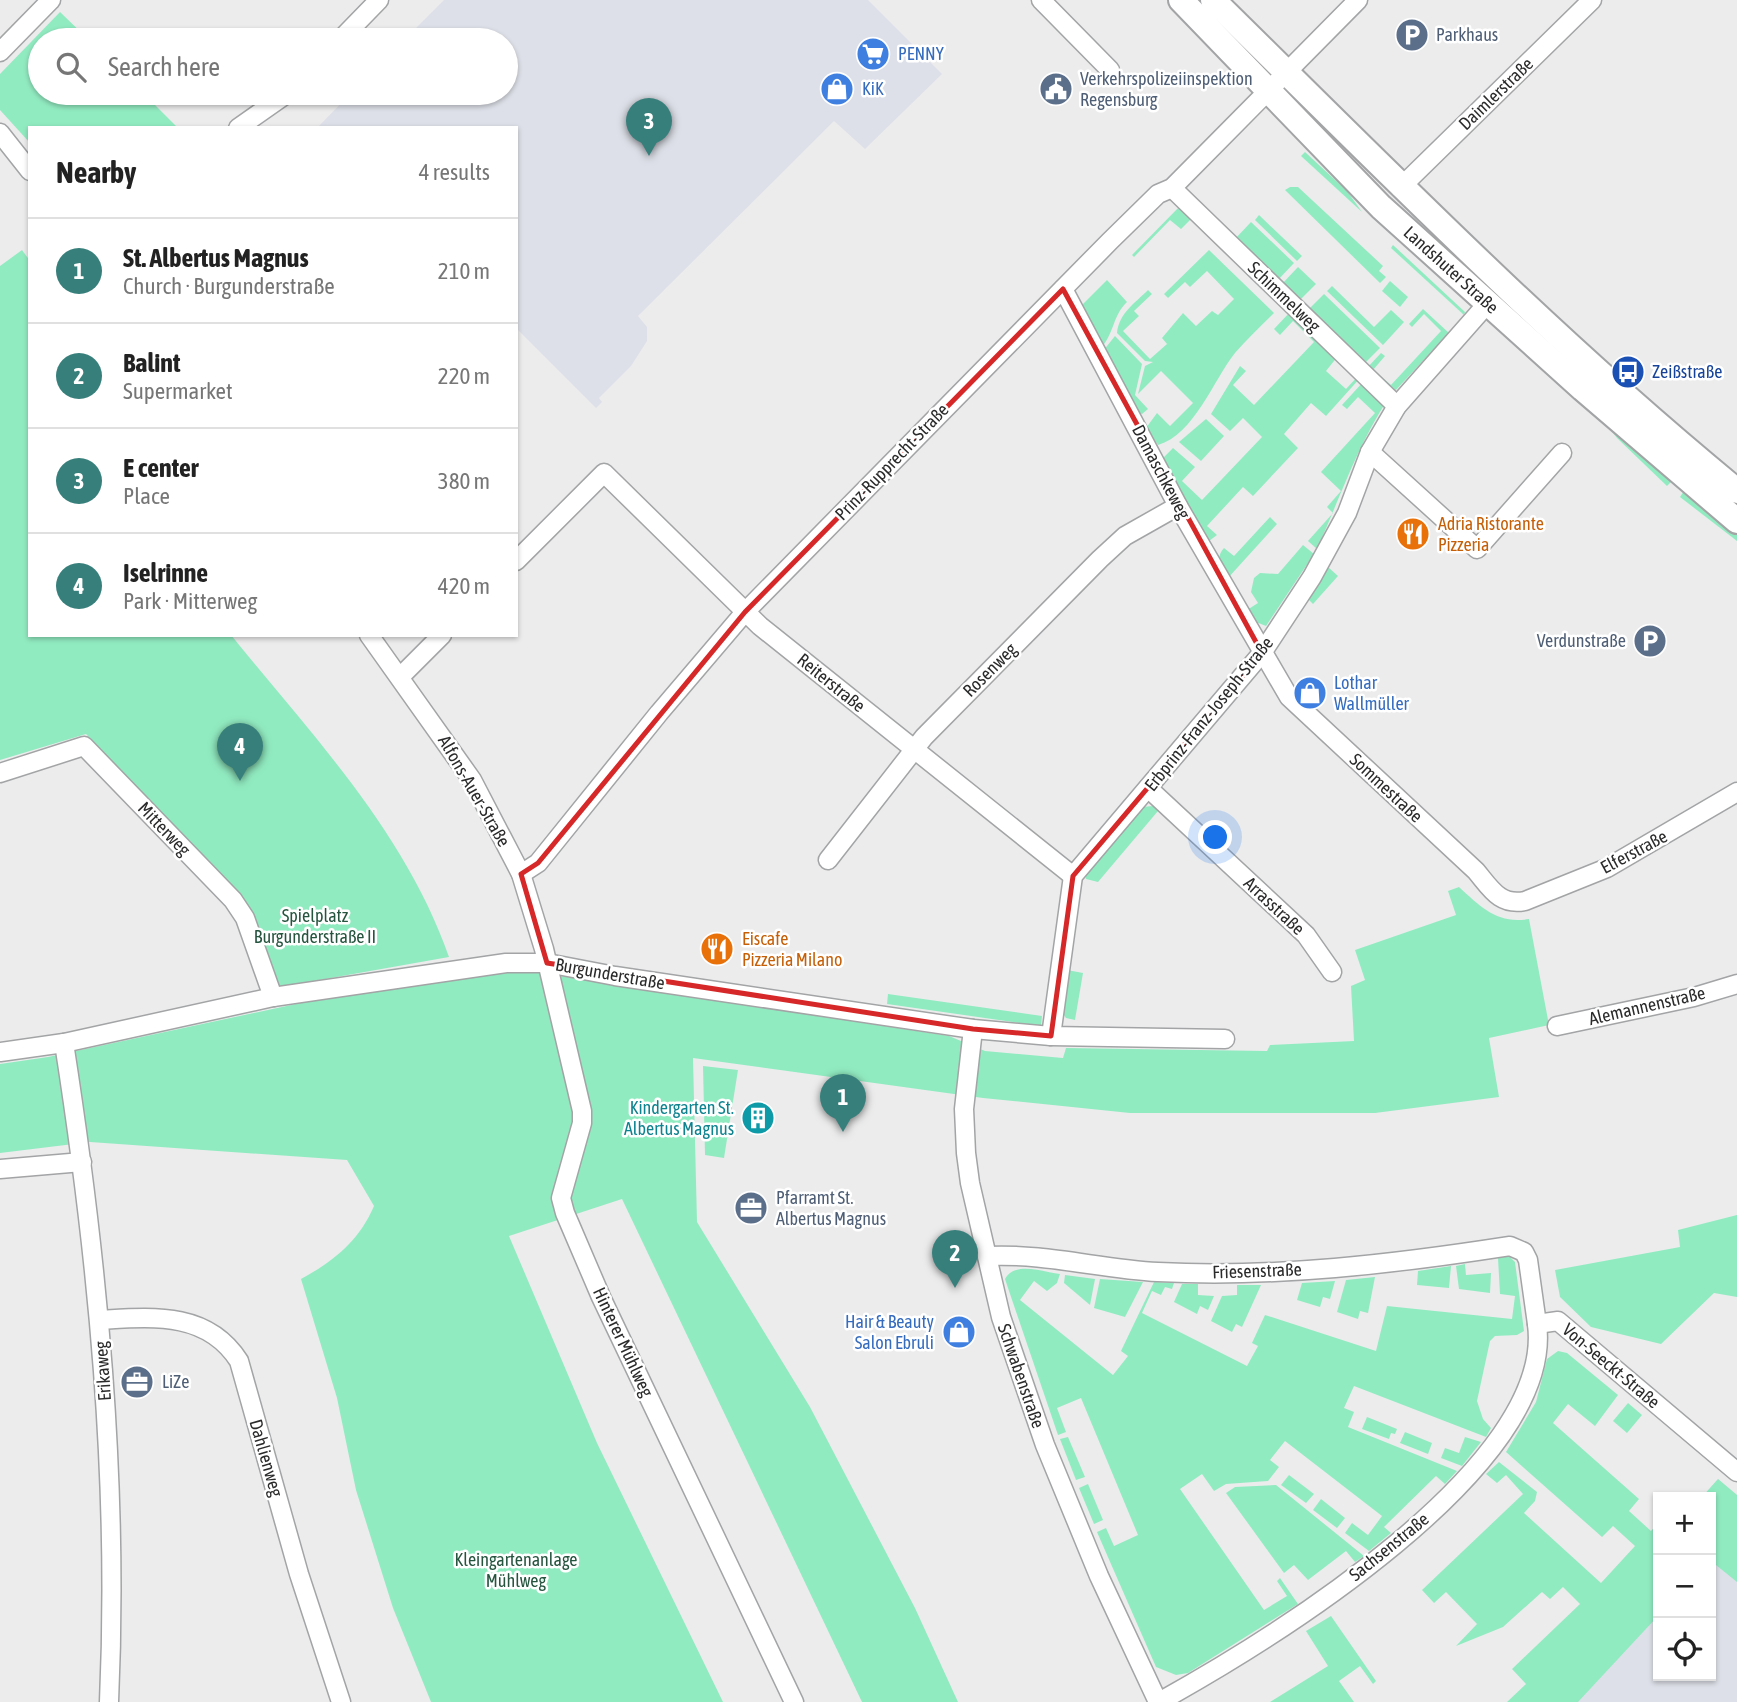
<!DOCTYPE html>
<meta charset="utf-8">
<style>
:root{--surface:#fff;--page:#f6f6f6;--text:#222;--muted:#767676;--line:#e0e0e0;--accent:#377f7b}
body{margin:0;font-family:"Asap Condensed",sans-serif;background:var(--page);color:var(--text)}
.controls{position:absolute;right:21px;bottom:21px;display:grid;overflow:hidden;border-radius:0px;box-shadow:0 2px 5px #0004}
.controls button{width:63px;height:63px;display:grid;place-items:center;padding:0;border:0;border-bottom:2px solid var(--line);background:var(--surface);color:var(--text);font:35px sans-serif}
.you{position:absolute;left:1216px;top:838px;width:24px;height:24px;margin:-18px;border:5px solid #fff;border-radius:50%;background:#1a73e8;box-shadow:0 0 0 10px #1a73e833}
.badge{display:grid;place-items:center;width:46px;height:46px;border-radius:50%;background:var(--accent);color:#fff;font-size:23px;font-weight:700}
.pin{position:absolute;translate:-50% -58px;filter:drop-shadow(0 2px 4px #0008)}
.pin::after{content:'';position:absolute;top:37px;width:24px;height:21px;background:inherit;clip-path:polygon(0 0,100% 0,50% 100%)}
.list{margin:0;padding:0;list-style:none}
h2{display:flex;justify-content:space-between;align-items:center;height:91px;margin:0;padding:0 28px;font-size:30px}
h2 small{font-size:23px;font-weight:400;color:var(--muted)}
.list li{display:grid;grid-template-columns:46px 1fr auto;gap:21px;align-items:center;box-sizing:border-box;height:105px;padding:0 28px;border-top:2px solid var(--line)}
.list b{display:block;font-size:26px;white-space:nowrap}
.list p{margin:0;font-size:23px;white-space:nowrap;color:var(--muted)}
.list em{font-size:23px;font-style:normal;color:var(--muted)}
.icon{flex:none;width:38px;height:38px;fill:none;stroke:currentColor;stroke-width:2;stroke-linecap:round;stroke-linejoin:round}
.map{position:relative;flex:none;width:1737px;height:1702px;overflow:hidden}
.search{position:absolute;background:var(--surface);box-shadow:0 2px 5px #0004;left:28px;top:28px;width:490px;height:77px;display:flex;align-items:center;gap:18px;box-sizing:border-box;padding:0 24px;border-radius:38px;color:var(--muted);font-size:26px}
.panel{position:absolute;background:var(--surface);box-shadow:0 2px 5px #0004;left:28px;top:126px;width:490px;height:511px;border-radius:0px}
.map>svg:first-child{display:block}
.built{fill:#dee0e9}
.green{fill:#91ebc1}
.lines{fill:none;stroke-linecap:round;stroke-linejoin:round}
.minor-casing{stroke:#a3a4a5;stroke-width:21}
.secondary-casing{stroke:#a3a4a5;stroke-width:28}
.minor{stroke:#fff;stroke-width:18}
.secondary{stroke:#fff;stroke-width:24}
.marked{fill:none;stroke:#d62828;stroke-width:5;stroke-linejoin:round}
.labels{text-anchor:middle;stroke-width:5;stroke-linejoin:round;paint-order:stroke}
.service-label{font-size:18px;fill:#4e5e75;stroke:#fff;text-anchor:start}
.shop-label{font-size:18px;fill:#366cbe;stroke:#fff;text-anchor:start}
.street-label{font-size:18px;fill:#2b2b2b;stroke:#fff}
.transit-label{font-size:18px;fill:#164399;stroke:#fff;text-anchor:start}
.food-label{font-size:18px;fill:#c56008;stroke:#fff;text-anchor:start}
.park-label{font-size:18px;fill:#25543f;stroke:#fff}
.culture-label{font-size:18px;fill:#0d838f;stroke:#fff;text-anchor:end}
</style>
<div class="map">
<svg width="1737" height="1702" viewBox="0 0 1737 1702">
<rect width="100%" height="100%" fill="#ececed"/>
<!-- built -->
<g class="built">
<polygon points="444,0 868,0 942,74 865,149 834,121 638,316 647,327 647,341 631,366 599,398 602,402 596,408 516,328 516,128 317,128 351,93 506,93 506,40 404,40"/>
<polygon points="1718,1479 1737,1495 1737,1702 1520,1702 1658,1546 1658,1676 1711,1676 1711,1497 1702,1497"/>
</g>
<!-- green -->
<g class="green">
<polygon points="60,12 89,40 40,40 40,93 143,93 178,128 30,128 30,143 0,110 0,74"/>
<polygon points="1305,152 1347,191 1362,212 1301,156"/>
<polygon points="1290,187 1298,187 1383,266 1379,271 1386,277 1380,283 1285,190"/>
<polygon points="1182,204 1194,216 1181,229 1170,220 1134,257 1132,255"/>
<polygon points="1259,215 1302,256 1297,261 1255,220"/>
<polygon points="1251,222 1294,263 1278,280 1235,239"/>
<polygon points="1393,245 1465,312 1464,315 1391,248"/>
<path d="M22 250 30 261V635H231C312 735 406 833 449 957L280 987 254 915 242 897 86 734 0 760V266Z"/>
<path d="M1209 250 1274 313C1261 326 1247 339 1235 353 1214 379 1194 435 1158 445L1146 428 1157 413 1170 426 1193 403 1161 371 1138 394 1145 366 1153 362 1145 361 1117 333C1119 313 1135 303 1148 290L1152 294 1134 311 1139 316 1123 331 1150 359 1167 344 1162 338 1183 313 1196 326 1212 311 1218 315 1234 299 1207 271 1190 287 1185 282 1168 298 1164 294Z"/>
<polygon points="1298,267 1316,284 1299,301 1282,284"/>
<path d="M1107 280 1127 302C1113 315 1114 334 1101 348L1079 308Z"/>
<polygon points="1390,281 1408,297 1400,307 1382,291"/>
<polygon points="1332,286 1374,327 1391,310 1404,322 1383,345 1327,291"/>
<polygon points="1324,294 1380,348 1363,365 1307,311"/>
<polygon points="1423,309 1449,333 1394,392 1367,368 1381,353 1385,356 1373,370 1391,385 1441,331 1424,314 1412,327 1409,324"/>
<polygon points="1291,311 1338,356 1326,371 1346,389 1359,375 1361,377 1326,416 1311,403 1284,434 1298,448 1253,496 1243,487 1207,526 1217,535 1209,541 1203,537 1163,458 1173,448 1195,467 1182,481 1202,500 1262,437 1243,418 1230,431 1211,414 1240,366 1246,371 1233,385 1254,405 1314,342 1293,321 1280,335 1274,329"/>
<polygon points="1115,336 1142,364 1135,395 1148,409 1142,414 1137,413 1103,351"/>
<path d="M1364 381 1386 402C1357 447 1339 500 1317 549L1308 541 1333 513 1327 507 1341 491 1321 472 1375 413 1358 397 1347 409 1342 405Z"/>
<polygon points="1592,406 1674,479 1667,486 1617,438"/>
<polygon points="1206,419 1224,436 1201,461 1179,442"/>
<polygon points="1686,488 1737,531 1737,541 1680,497"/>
<path d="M1270 517 1277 524 1228 578C1222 567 1214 559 1224 548L1234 556Z"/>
<polygon points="1303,545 1314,554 1266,626 1256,622 1247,610 1258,603 1251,592 1254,578 1260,573 1278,574"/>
<polygon points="1328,567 1338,576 1313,604 1309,600"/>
<polygon points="1153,806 1159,808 1158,811 1098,882 1086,879 1085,874 1142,807"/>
<path d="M1459 887C1482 908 1497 924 1529 919L1549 1025 1489 1038 1499 1097 1375 1113H1130L983 1098 693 1058 697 1222 810 1407 915 1608 958 1702H862L622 1199 509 1236 597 1443 723 1702H431L393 1608 356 1490 337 1398 301 1279C334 1261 359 1241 374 1206L347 1160 90 1142 0 1153V1064L48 1057 347 993 505 971 535 972 949 1036 985 1051 1063 1058 1066 1048 1267 1051 1270 1045 1354 1041 1351 986 1365 980 1355 950 1456 915 1448 891Z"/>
<polygon points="1067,970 1083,973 1075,1020 1066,1018 1061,1011"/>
<polygon points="888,994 1042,1016 1041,1026 887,1004"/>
<polygon points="703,1066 738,1070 724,1158 705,1155"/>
<polygon points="1737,1215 1737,1297 1714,1293 1661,1344 1591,1327 1560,1297 1555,1270 1680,1247 1678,1230"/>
<path d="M1509 1256 1515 1262 1524 1331 1517 1335 1495 1336 1490 1341 1477 1401 1483 1419 1491 1428 1486 1437 1354 1386 1344 1408 1354 1412 1348 1427 1457 1471 1445 1484 1436 1476 1384 1527 1391 1533 1369 1551 1345 1533 1352 1523 1368 1535 1382 1516 1285 1441 1270 1460 1279 1467 1268 1481 1226 1484 1214 1491 1202 1474 1180 1489 1264 1610 1287 1596 1277 1581 1280 1578 1298 1604 1188 1673 1176 1675 1156 1667 1097 1532 1106 1528 1114 1546 1138 1535 1081 1398 1057 1408 1066 1432 1058 1435 1008 1288 1005 1279C1014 1261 1043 1272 1060 1274L1057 1283 1047 1291 1034 1281 1020 1300 1113 1375 1128 1356 1121 1351 1154 1282 1174 1283 1172 1289 1165 1287 1161 1295 1152 1291 1142 1313 1247 1366 1258 1346 1252 1343 1265 1315 1376 1351 1387 1306 1512 1319 1515 1296 1500 1294 1498 1258Z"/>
<polygon points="1465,1264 1466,1275 1491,1273 1490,1293 1459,1289 1456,1266"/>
<polygon points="1451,1266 1449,1288 1417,1285 1418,1271"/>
<polygon points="1065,1275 1095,1279 1090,1305 1064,1283"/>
<polygon points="1375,1277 1368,1313 1360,1311 1358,1319 1337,1312 1346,1280"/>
<polygon points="1100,1279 1143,1282 1125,1317 1094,1308"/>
<polygon points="1335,1281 1330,1299 1323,1297 1320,1307 1297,1300 1302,1283"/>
<polygon points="1182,1284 1198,1284 1198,1295 1214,1296 1208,1310 1200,1306 1197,1314 1174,1302"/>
<polygon points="1237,1285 1261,1285 1242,1327 1236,1324 1232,1332 1211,1321 1222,1296 1237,1295"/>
<polygon points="1558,1351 1567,1353 1618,1395 1595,1426 1568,1404 1553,1423 1639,1499 1629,1511 1651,1531 1658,1523 1658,1616 1578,1702 1507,1702 1526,1684 1512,1669 1580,1604 1563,1587 1550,1599 1542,1592 1503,1627 1456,1646 1477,1624 1446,1592 1434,1603 1422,1590 1523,1494 1506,1475 1497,1483 1486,1474 1499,1462 1537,1492 1535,1501 1524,1513 1601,1583 1635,1546 1613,1526 1602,1537 1506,1452 1536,1402 1547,1359"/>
<polygon points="1628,1403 1642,1415 1627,1433 1613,1421"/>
<polygon points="1367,1417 1397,1429 1395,1434 1391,1433 1389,1439 1362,1429"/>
<polygon points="1405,1432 1432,1443 1428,1454 1400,1443"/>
<polygon points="1068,1437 1085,1477 1076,1480 1060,1439"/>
<polygon points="1465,1437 1481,1442 1462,1466 1441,1458 1445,1448 1459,1453"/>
<polygon points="1289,1475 1314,1494 1306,1503 1281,1485"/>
<polygon points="1718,1479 1737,1495 1737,1582 1711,1561 1711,1497 1702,1497"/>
<polygon points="1088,1484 1103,1520 1094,1524 1079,1488"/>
<polygon points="1276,1485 1364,1556 1355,1562 1346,1551 1308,1580 1294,1565 1284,1573 1226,1493 1235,1487"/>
<polygon points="1321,1499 1345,1518 1337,1528 1313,1510"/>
<polygon points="1331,1616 1376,1681 1373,1684 1360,1666 1339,1681 1354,1702 1270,1702 1328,1666 1306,1631"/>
</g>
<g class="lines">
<defs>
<g id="minor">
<polyline points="1041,0 1110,70"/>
<polyline points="340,40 379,0"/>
<polyline points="0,52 51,0"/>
<polyline points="238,128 288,93"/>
<polyline points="0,133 30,171"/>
<polyline points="1172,188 1397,406"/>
<polyline points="1400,188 1592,0"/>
<path d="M1063 289 1178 506 1289 697 1476 871C1491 889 1500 906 1525 901L1607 868 1737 792"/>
<polyline points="1370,452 1477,549 1562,453"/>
<polyline points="516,561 604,473 760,626 1073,876"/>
<polyline points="369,635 472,780 521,874 544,949 582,1111 582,1123 561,1198 565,1213 601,1297 794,1702"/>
<polyline points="400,677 442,635"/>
<polyline points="0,773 84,746 233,900 245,918 273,997"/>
<polyline points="1148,788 1306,935 1332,972"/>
<polyline points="828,860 924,737 1100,559 1125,536 1178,506"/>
<polyline points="521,874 538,863 659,713 745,612 1110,241 1158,194 1172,188 1358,0"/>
<polyline points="1557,1026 1694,997 1737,984"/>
<polyline points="973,1029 964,1109 966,1153 970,1183 1001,1317 1045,1445 1099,1576 1158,1702"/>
<polyline points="1051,1036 1073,876 1262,653 1312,577 1347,513 1370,452 1397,406 1487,304"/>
<path d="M64 1043C98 1261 119 1481 109 1702"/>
<polyline points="0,1052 64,1043 273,997 506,963 547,963 615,976 973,1029 1051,1036 1225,1039"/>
<polyline points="0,1169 82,1162"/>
<path d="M987 1256C1044 1253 1101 1269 1158 1272 1276 1278 1394 1264 1510 1246L1524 1252 1528 1260 1537 1324 1558 1321 1737 1472"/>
<path d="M100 1320C152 1317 207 1311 239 1361L299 1574 341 1702"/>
<path d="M1159 1702C1267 1642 1556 1467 1537 1324"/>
</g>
<g id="secondary">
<path id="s1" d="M1181 0 1381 207 1583 389 1737 521"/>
<path d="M1213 0C1384 168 1551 339 1737 491"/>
</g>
</defs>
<!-- minor casing -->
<use href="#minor" class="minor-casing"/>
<!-- secondary casing -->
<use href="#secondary" class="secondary-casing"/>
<!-- minor -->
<use href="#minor" class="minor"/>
<!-- secondary -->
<use href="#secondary" class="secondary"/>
</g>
<!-- marked area -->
<path class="marked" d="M1063 289 1262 653 1073 876 1051 1036 973 1029 547 963 521 874 538 863 745 612Z"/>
<!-- icons -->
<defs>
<symbol id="parking-disc" viewBox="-11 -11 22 22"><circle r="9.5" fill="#5c6f8a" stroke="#fff"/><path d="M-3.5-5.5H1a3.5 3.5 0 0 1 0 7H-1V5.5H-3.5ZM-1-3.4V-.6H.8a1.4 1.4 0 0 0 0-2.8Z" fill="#fff"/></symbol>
<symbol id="supermarket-disc" viewBox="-11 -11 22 22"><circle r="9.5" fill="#3f7fe0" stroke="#fff"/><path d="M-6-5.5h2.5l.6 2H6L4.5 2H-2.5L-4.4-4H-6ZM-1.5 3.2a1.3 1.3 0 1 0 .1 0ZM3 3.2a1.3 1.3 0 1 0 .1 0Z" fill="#fff"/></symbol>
<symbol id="shop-disc" viewBox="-11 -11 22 22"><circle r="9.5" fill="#3f7fe0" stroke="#fff"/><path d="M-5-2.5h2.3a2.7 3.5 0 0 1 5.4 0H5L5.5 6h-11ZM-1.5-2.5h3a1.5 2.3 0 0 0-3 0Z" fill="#fff"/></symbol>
<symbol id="civic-disc" viewBox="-11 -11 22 22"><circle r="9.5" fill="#5c6f8a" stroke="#fff"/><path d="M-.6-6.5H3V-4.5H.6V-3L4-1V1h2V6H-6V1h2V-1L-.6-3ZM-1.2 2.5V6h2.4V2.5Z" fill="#fff"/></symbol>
<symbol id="bus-disc" viewBox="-11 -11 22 22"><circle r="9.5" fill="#1a4fb4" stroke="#fff"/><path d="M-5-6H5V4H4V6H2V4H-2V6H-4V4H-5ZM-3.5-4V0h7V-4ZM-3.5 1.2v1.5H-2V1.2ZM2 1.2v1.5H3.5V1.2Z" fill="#fff"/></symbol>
<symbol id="restaurant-disc" viewBox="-11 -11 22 22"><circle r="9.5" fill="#e8710a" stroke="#fff"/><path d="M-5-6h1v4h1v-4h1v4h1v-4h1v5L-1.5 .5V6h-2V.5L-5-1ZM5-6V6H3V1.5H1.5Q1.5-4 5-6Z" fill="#fff"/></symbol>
<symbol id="building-disc" viewBox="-11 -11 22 22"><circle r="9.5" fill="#0f9aa8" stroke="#fff"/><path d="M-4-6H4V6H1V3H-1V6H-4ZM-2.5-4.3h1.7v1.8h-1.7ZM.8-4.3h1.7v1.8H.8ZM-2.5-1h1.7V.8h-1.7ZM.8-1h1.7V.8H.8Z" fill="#fff"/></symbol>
<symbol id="office-disc" viewBox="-11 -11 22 22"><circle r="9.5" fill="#5c6f8a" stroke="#fff"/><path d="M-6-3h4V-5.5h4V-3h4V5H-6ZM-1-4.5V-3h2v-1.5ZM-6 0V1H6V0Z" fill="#fff"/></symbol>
</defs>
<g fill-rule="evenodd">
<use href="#parking-disc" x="1393" y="16" width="38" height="38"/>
<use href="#supermarket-disc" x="854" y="35" width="38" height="38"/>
<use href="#shop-disc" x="818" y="70" width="38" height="38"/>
<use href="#civic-disc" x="1037" y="70" width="38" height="38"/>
<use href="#bus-disc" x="1609" y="353" width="38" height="38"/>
<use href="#restaurant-disc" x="1394" y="515" width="38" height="38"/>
<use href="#parking-disc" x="1631" y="622" width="38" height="38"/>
<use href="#shop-disc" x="1291" y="674" width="38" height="38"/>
<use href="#restaurant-disc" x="698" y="930" width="38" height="38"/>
<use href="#building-disc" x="739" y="1099" width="38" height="38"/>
<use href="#office-disc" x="732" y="1189" width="38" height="38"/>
<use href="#shop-disc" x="940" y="1313" width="38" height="38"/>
<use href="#office-disc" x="118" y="1363" width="38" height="38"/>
</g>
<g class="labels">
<!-- service labels -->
<g class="service-label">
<text x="1436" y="41">Parkhaus</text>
<text x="1080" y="85">Verkehrspolizeiinspektion<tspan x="1080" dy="21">Regensburg</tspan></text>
<text x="1626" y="647" text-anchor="end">Verdunstraße</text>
<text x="776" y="1204">Pfarramt St.<tspan x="776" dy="21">Albertus Magnus</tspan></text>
<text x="162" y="1388">LiZe</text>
</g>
<!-- shop labels -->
<g class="shop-label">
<text x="898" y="60">PENNY</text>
<text x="862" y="95">KiK</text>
<text x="1334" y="689">Lothar<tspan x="1334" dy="21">Wallmüller</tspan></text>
<text x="934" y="1328" text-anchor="end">Hair &amp; Beauty<tspan x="934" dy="21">Salon Ebruli</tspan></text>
</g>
<!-- street labels -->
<g class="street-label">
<text transform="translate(1496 94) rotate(-44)" y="6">Daimlerstraße</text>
<text dy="6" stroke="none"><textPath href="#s1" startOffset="382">Landshuter Straße</textPath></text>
<text transform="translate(1284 297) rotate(44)" y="6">Schimmelweg</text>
<text transform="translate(892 462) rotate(-46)" y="6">Prinz-Rupprecht-Straße</text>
<text transform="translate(1161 472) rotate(62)" y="6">Damaschkeweg</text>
<text transform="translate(990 670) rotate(-45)" y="6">Rosenweg</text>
<text transform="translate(831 683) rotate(39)" y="6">Reiterstraße</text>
<text transform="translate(1209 714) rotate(-51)" y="6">Erbprinz-Franz-Joseph-Straße</text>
<text transform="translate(1386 788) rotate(43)" y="6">Sommestraße</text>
<text transform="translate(474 791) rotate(60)" y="6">Alfons-Auer-Straße</text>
<text transform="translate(164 829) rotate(46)" y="6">Mitterweg</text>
<text transform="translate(1634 852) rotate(-28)" y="6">Elferstraße</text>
<text transform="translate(1274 906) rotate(43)" y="6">Arrasstraße</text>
<text transform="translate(610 974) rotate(10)" y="6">Burgunderstraße</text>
<text transform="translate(1647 1006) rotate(-13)" y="6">Alemannenstraße</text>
<text transform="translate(1257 1271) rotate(-2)" y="6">Friesenstraße</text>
<text transform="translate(623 1342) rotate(65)" y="6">Hinterer Mühlweg</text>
<text transform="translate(1611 1366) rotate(40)" y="6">Von-Seeckt-Straße</text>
<text transform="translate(103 1371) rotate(-94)" y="6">Erikaweg</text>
<text transform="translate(1021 1376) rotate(71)" y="6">Schwabenstraße</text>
<text transform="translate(266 1458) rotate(74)" y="6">Dahlienweg</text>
<text transform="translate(1389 1547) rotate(-39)" y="6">Sachsenstraße</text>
</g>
<!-- transit labels -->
<g class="transit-label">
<text x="1652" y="378">Zeißstraße</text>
</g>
<!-- food labels -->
<g class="food-label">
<text x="1438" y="530">Adria Ristorante<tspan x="1438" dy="21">Pizzeria</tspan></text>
<text x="742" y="945">Eiscafe<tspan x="742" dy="21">Pizzeria Milano</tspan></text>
</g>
<!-- park labels -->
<g class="park-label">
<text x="315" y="922">Spielplatz<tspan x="315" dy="21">Burgunderstraße II</tspan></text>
<text x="516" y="1566">Kleingartenanlage<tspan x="516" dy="21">Mühlweg</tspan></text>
</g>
<!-- culture labels -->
<g class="culture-label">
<text x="734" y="1114">Kindergarten St.<tspan x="734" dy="21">Albertus Magnus</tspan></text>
</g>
</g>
</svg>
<div class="controls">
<button>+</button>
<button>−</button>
<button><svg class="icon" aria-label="locate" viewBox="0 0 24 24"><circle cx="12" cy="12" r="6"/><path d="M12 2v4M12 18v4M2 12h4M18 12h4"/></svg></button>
</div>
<div class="you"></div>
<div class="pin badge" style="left:843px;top:1132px">1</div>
<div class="pin badge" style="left:955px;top:1288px">2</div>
<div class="pin badge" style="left:649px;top:156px">3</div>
<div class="pin badge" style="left:240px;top:781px">4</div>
<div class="search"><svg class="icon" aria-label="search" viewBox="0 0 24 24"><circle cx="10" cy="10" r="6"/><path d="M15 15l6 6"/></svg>Search here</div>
<section class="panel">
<h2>Nearby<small>4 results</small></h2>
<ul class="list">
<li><span class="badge">1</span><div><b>St. Albertus Magnus</b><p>Church · Burgunderstraße</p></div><em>210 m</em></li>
<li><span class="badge">2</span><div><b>Balint</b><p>Supermarket</p></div><em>220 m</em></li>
<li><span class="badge">3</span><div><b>E center</b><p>Place</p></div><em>380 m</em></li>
<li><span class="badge">4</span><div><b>Iselrinne</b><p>Park · Mitterweg</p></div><em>420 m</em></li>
</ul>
</section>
</div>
